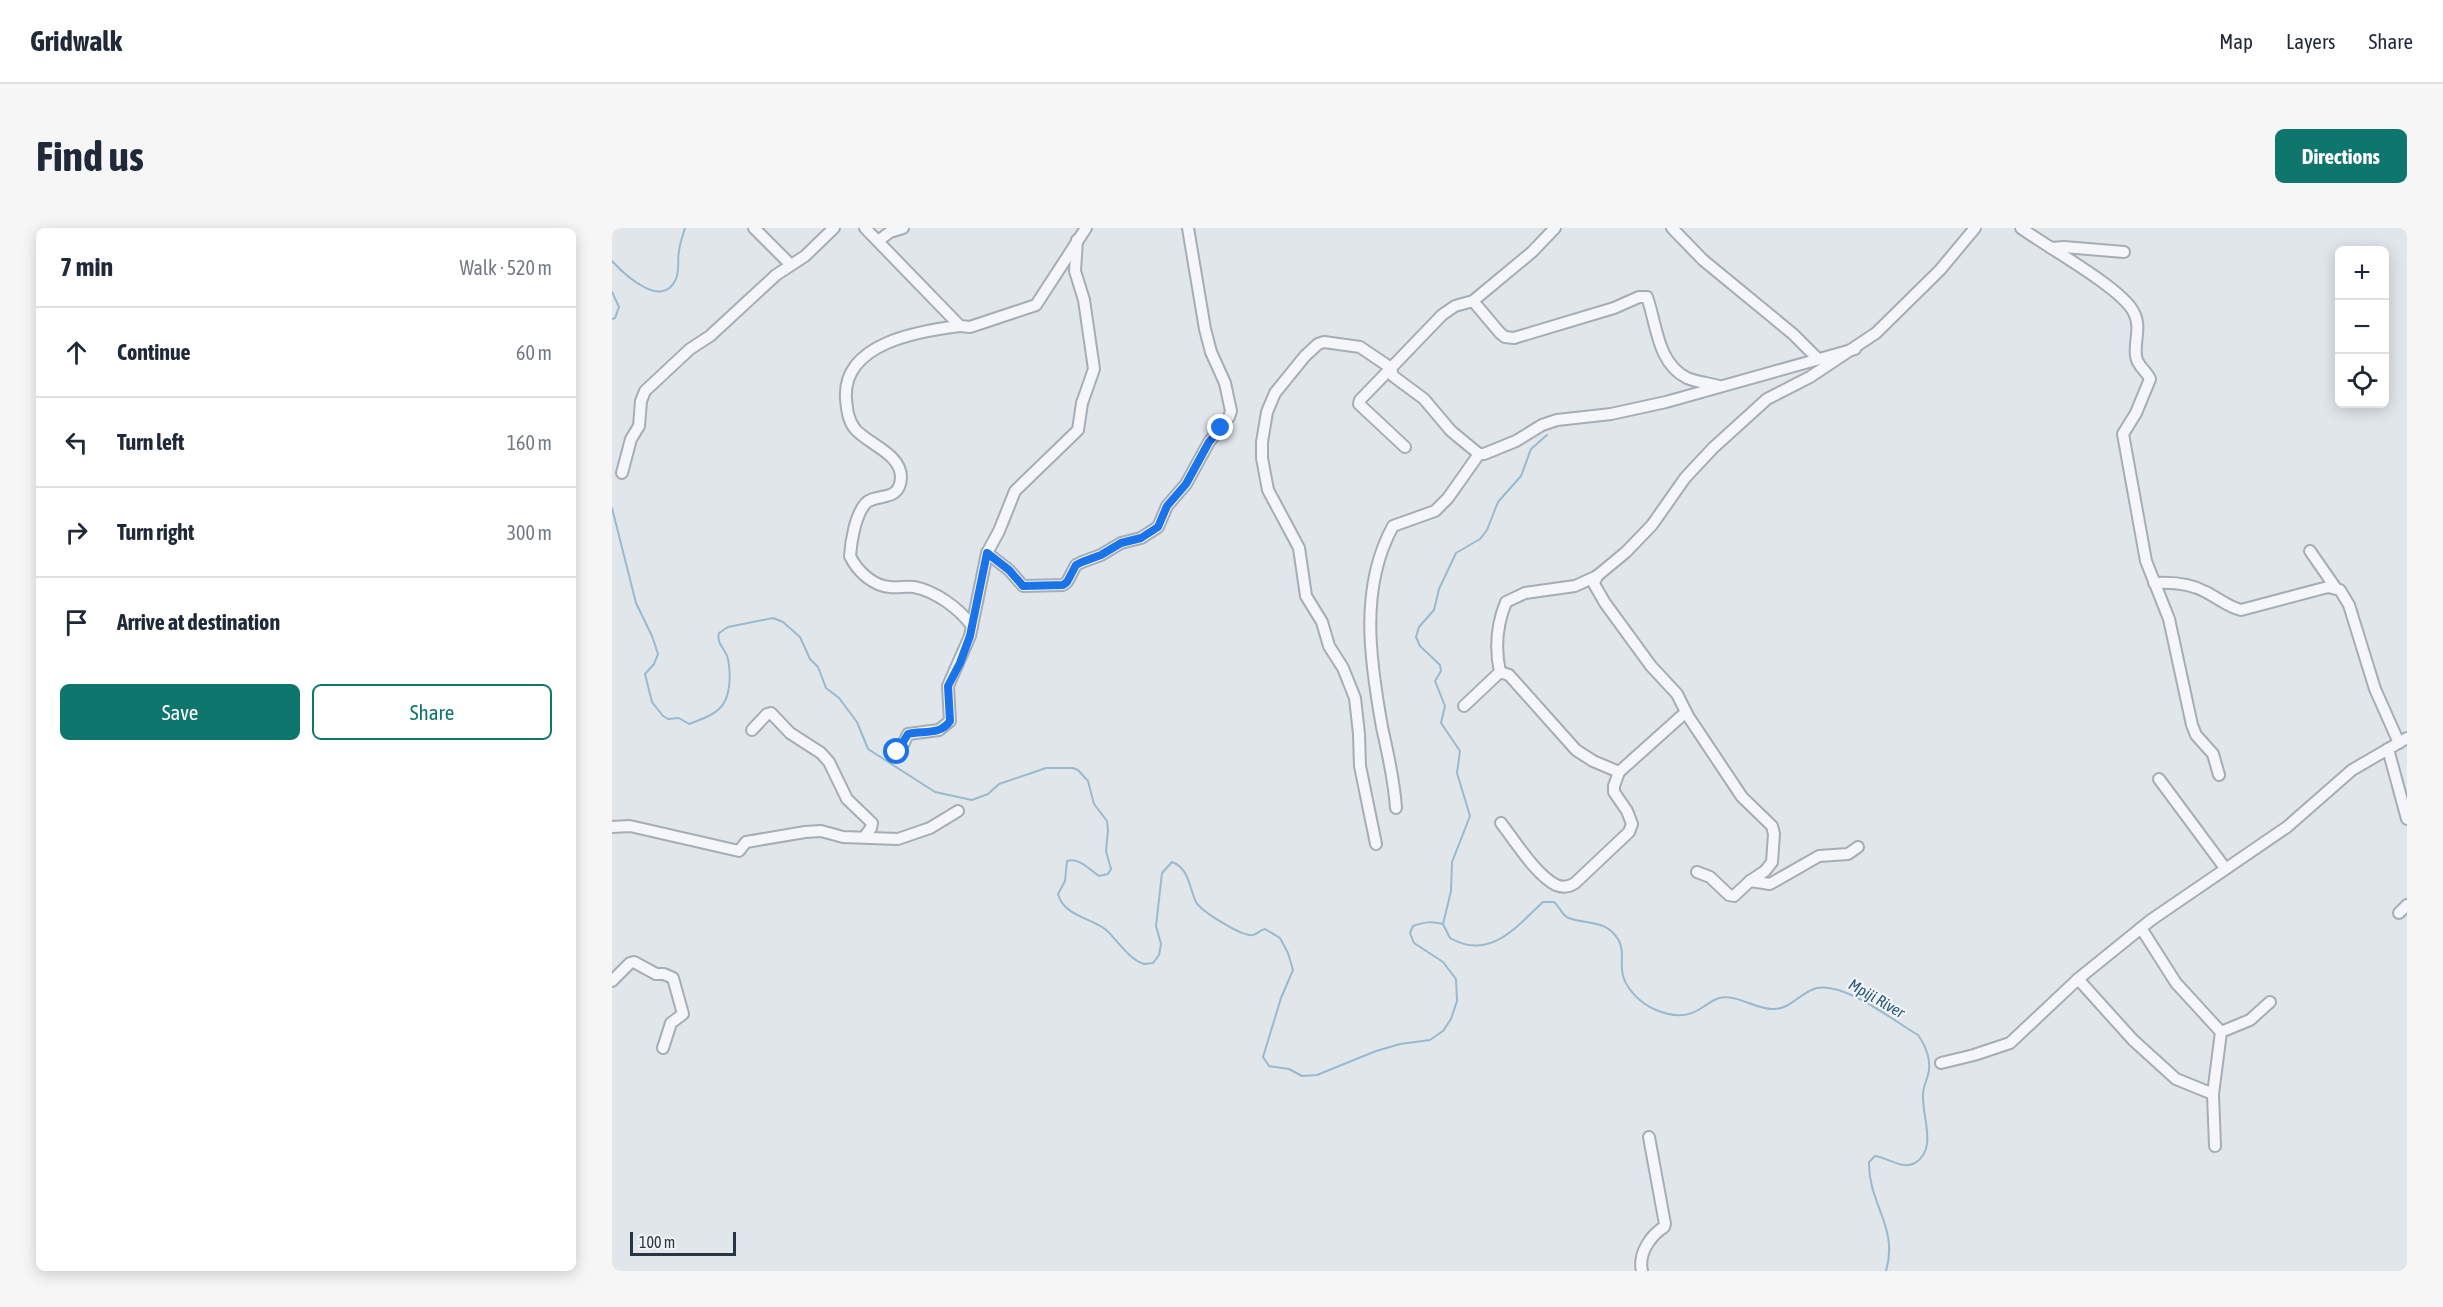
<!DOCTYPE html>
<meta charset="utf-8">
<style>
:root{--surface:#fff;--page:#f6f6f7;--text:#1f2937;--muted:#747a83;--line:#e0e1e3;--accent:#0f766e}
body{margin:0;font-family:"Asap Condensed",sans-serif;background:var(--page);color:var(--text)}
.controls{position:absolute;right:18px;top:18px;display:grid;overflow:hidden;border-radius:9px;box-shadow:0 3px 15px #0003}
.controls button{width:54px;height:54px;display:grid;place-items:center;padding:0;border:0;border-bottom:2px solid var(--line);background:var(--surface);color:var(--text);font:30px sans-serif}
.scale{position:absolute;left:18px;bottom:15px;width:106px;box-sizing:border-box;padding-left:6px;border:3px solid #273545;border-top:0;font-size:16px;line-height:21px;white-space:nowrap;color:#273545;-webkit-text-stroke:4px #f1f5f8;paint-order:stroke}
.stop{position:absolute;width:18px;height:18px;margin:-14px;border:4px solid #1a73e8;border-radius:50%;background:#fff}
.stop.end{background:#1a73e8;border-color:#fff;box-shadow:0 2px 6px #0008}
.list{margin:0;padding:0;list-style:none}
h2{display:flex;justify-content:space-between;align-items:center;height:78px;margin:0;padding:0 24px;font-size:26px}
h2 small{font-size:20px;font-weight:400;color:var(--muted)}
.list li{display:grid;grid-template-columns:39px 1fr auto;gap:18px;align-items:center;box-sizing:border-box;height:90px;padding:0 24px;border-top:2px solid var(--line)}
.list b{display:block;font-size:22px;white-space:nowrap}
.list em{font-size:20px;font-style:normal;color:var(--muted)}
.actions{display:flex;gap:12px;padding:18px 24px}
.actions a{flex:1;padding:14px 0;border:2px solid var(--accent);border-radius:9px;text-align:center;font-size:21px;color:var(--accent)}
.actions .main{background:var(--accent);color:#fff}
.icon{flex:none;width:33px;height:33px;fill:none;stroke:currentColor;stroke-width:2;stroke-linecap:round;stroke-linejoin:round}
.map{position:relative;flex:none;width:1795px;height:1043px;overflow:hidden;border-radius:9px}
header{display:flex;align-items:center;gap:36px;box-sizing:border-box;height:84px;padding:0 30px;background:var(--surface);border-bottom:2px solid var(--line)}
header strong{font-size:28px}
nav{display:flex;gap:33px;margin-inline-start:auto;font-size:21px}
.intro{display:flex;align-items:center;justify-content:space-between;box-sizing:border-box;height:144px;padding:0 36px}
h1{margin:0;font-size:42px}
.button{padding:15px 27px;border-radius:9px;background:var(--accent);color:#fff;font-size:21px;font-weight:700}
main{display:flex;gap:36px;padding:0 36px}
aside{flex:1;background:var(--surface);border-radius:9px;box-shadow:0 3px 15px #0003}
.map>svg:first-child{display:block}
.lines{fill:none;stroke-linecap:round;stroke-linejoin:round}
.stream{stroke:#98b9cf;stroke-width:2}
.minor-casing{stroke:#a5adb6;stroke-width:14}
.minor{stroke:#f4f6f9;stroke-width:10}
.route{stroke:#1a73e8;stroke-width:8}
.labels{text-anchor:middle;stroke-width:4.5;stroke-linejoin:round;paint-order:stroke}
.water-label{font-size:16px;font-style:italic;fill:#2d597d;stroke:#f1f5f8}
</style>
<header>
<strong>Gridwalk</strong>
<nav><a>Map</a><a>Layers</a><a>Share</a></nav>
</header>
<div class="intro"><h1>Find us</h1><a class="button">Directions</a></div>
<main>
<aside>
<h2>7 min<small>Walk · 520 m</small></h2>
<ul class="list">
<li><svg class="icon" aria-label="ahead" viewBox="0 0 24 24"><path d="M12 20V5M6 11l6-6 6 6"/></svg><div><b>Continue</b></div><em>60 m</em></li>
<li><svg class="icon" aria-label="left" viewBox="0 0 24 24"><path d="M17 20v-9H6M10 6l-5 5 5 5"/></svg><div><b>Turn left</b></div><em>160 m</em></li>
<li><svg class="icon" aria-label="right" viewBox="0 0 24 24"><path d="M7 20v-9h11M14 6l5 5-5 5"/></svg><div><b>Turn right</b></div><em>300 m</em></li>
<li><svg class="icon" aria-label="arrive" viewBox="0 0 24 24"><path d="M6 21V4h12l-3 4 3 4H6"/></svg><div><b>Arrive at destination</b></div></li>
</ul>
<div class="actions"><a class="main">Save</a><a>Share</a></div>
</aside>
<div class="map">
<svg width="1795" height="1043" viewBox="0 0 1795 1043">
<rect width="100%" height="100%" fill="#e1e6eb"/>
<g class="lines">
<!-- stream -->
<g class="stream">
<path d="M0 33C13 47 50 82 64 51 68 41 65 32 67 23 68 15 71 7 73 0"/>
<polyline points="0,64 7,79 3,90 0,91"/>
<path d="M0 280 24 375 40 408 46 426 42 436 33 446 40 474 51 488 56 491 67 490 77 496C87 492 99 489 107 481 119 471 119 446 116 431 114 421 104 416 107 405L116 399 161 390 171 394 188 409 198 431 206 439 214 460 227 470 245 494 256 521 323 564 360 572 376 566 387 556 434 540H461L466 542 476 553 482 576 495 593 496 602 494 623 499 641 496 646 487 648C478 642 467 629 455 633L453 653 446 666C451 687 478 690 493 701 505 711 516 731 532 736 534 736 539 735 541 735L547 727 549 716 544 698 550 645 560 634C577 640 577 659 584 674 589 683 630 709 641 707 645 706 648 702 653 701L668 710 676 725 681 742 669 770 651 829 657 838 677 841 690 848 705 847 764 823 788 816 818 812 831 803 839 791 845 773 844 751 831 734 802 715 798 705 801 698C812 694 819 693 831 696"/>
<path d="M831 696 838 710C878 733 904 699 931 674H942C948 679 950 688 957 690 975 697 993 691 1006 711 1012 721 1009 731 1010 742 1011 759 1029 776 1044 782 1061 789 1076 790 1091 779 1096 776 1101 772 1107 770 1125 766 1143 781 1160 781 1179 782 1188 764 1205 760 1233 754 1282 793 1306 807 1314 818 1320 834 1316 847 1314 855 1310 861 1311 870 1311 891 1325 922 1303 935 1290 942 1277 930 1263 928L1257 934C1256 976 1287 999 1274 1043"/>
<polyline points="831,696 839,663 840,634 858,588 845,545 848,523 829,495 833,478 823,453 829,443 828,437 808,418 804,409 807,399 822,382 827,361 844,325 868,311 875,302 886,274 909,248 919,221 935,207"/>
</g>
<defs>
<g id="minor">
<polyline points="142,0 178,36"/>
<polyline points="253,0 348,98 358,99 424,77 474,0"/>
<polyline points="943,0 920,24 861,73 843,78 830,87 779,140 781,148 812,171 839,203 867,226 872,226 904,213 930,197 945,192 999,186 1054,174 1243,121"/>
<polyline points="1060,0 1091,32 1181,106 1206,131"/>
<path d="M1409 0C1435 19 1508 59 1521 83 1530 98 1522 112 1524 128 1525 138 1534 142 1538 151L1524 185 1511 206 1534 333 1557 391 1580 497 1584 507 1601 526 1607 547"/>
<polyline points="266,13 278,4 291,0"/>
<polyline points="1439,20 1452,19 1512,24"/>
<path d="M861 73 888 105 893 109 902 110 1002 80 1027 69H1035C1045 97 1045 135 1075 150 1084 154 1097 155 1107 158"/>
<path d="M348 98C307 103 230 115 234 171 235 182 236 192 243 201 256 216 289 226 289 249 288 276 263 264 253 276 243 288 239 314 238 328 245 343 261 358 278 359 286 360 294 358 302 359 323 363 347 380 360 398"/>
<polyline points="10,245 19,211 27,198 29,173 33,163 78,121 98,108 164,47 193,28 222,0"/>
<polyline points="1698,323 1723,359"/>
<polyline points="375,325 397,342 411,358 451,357 455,354 464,337 470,334 489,327 509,315 529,310 546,299 555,278 574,256 597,214 617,189 619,183 613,155 599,124 593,101 576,0"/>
<polyline points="985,348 982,356 993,375 1039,438 1065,466 1076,488 1130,569 1160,598 1162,606 1160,634 1153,643 1138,653"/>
<path d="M1542 355C1560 354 1578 355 1594 364 1606 370 1616 379 1629 382L1716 359 1728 362 1737 377 1763 461 1787 515"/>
<polyline points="888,444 897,447 964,522 981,533 1007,544"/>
<path d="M852 478 888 444C883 421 885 396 894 374L913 365 963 358 985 348 1014 324 1040 297 1073 250 1101 220 1155 171 1198 149 1264 105 1328 42 1363 0"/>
<polyline points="140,502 155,486 159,485 178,505 209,525 217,534 235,571 260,595 259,600 253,608"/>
<polyline points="1776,521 1795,591"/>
<polyline points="283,525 289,521 296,506 327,502 338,493 336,458 358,408 375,325 387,303 403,263 466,202 470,175 482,141 472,72 463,43 465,12"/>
<polyline points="1547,551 1613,640"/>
<path d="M784 580C782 550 776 527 770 499 758 432 747 360 781 298L823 283 836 270 867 226"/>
<path d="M889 595C903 613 924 647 944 657 951 660 957 659 963 655L1017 604 1020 596 1015 583 1002 564V558L1007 544 1074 484"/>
<polyline points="0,599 18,598 127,623 134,614 193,604 209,603 231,609 286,611 318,600 346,583"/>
<polyline points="764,616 748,538 747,506 743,470 731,440 717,418 710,394 694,368 687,320 656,262 650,230 650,214 655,184 663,165 693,128 706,116 712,114 748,119 779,140 748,172 747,176 793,219"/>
<polyline points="1085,644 1098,649 1117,667 1122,668 1138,653 1158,656 1207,628 1236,626 1246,619"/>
<polyline points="1787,685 1795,677"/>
<polyline points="1529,700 1564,755 1609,804"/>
<polyline points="1466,751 1521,812 1564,851 1601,866"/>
<polyline points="0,753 18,735 22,734 44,746 52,746 61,750 71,786 59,795 51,820"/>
<polyline points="1329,835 1362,827 1398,815 1466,751 1539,692 1675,599 1740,542 1795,510"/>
<polyline points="1603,918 1601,866 1609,804 1638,792 1658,774"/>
<path d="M1030 1043C1026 1026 1038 1008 1052 999L1053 996 1037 909"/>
</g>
</defs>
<!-- minor casing -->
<use href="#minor" class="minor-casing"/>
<!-- minor -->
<use href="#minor" class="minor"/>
</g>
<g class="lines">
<!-- route -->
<path class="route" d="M285 524 296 506C310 502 328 508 338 493L336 458 348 435 358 408 375 325 397 342 411 358 451 357 455 354 464 337 470 334 489 327 509 315 529 310 546 299 555 278 574 256 597 214 609 200"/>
</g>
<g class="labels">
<!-- water labels -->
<g class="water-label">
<text transform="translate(1265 770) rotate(30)" y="6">Mpiji River</text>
</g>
</g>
</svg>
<div class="controls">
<button>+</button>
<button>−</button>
<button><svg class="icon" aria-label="locate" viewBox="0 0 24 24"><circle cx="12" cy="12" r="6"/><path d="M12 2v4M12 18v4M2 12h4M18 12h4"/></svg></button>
</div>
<div class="scale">100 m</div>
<div class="stop" style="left:285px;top:524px"></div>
<div class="stop end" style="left:609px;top:200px"></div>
</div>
</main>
